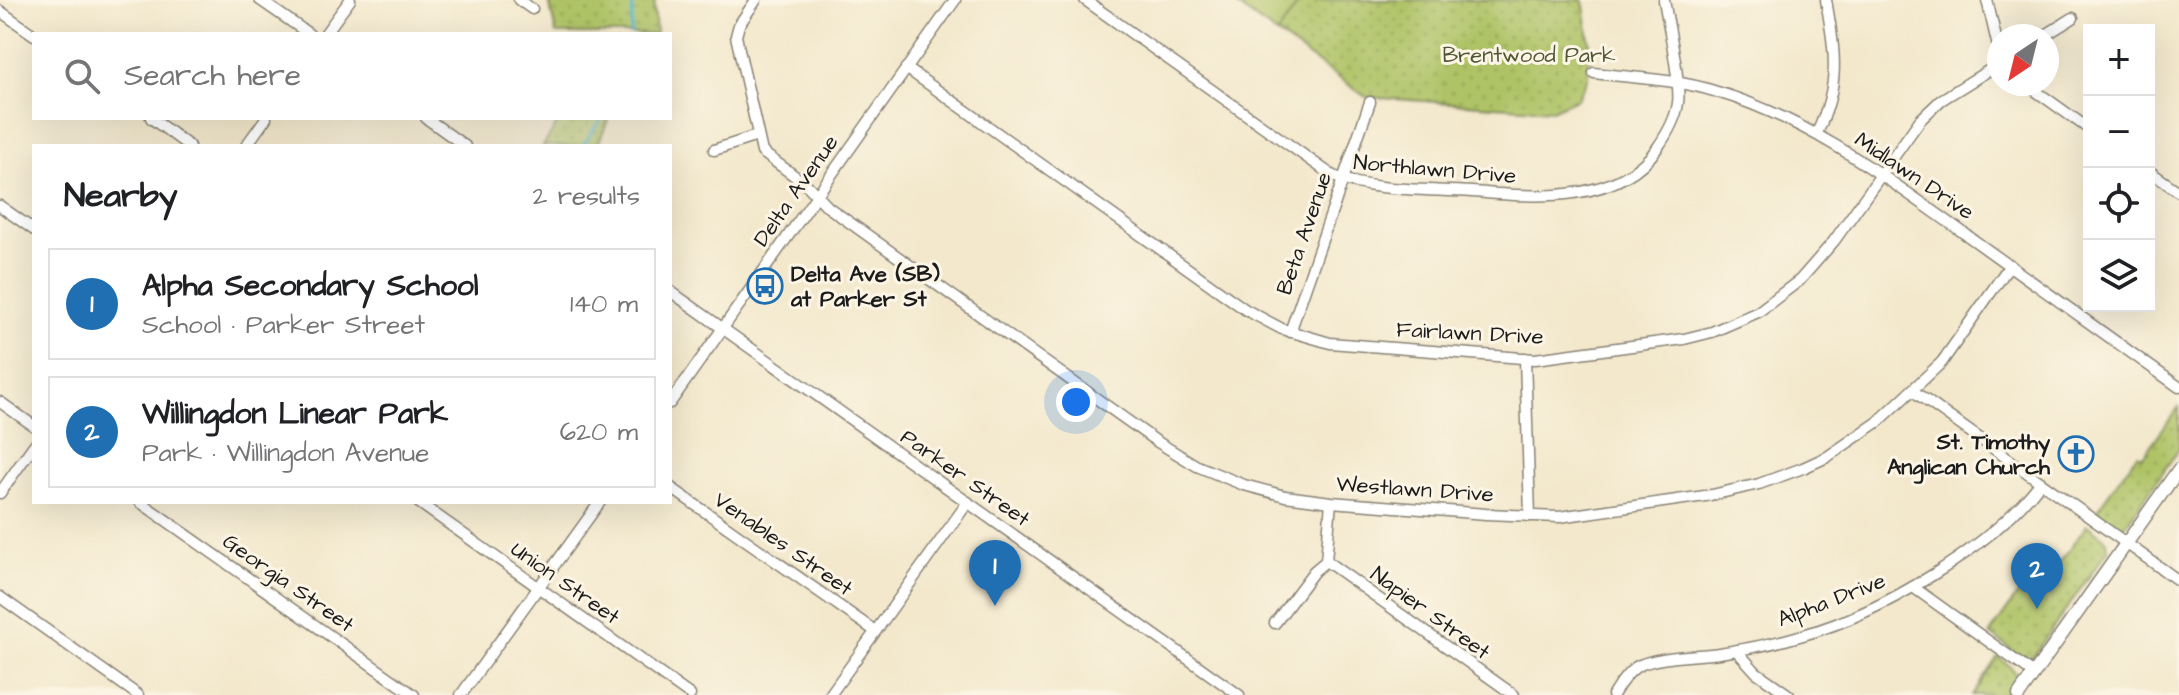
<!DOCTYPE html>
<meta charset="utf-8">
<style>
:root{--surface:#fff;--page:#f2f2f2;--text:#202124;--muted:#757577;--line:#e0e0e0;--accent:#1f6fb2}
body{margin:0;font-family:"Architects Daughter",sans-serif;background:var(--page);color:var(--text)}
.controls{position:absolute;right:24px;top:24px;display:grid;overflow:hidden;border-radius:0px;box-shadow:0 8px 32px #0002}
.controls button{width:72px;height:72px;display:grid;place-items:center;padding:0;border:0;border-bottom:2px solid var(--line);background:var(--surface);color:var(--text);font:40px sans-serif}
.compass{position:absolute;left:1987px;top:24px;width:72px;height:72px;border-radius:50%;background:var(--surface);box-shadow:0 8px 32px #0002;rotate:215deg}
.you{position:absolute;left:1076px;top:402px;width:28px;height:28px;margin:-20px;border:6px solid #fff;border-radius:50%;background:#1a73e8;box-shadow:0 0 0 12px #1a73e833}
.badge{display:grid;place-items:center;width:52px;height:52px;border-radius:50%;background:var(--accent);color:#fff;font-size:26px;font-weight:700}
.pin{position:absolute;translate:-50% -66px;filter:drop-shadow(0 2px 4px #0008)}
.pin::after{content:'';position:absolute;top:42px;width:28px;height:24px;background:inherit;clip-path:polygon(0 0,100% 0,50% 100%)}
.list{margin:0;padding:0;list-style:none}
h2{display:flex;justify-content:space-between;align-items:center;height:104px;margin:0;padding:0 32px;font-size:34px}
h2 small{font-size:26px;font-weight:400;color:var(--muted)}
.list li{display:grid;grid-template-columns:52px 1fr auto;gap:24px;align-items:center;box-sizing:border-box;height:112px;margin:0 16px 16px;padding:0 16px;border:2px solid var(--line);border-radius:0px}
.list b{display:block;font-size:30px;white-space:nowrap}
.list p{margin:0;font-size:26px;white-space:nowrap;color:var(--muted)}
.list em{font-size:26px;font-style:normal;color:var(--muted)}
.icon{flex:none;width:44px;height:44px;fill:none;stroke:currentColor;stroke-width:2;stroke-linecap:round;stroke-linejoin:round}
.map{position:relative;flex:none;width:2179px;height:695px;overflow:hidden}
.search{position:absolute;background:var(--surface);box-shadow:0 8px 32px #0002;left:32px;top:32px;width:640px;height:88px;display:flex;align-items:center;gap:20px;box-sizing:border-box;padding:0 28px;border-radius:0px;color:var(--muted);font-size:30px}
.panel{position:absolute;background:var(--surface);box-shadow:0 8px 32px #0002;left:32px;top:144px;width:640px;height:360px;border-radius:0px}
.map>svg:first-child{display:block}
.green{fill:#afc366;stroke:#667041;stroke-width:2}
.park{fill:url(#park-dots);stroke:#667041;stroke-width:2}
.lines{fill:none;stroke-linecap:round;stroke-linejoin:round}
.stream{stroke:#4cb2cb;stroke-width:3}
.minor-casing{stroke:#888274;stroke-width:13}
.major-casing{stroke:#888274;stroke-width:15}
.minor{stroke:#fff;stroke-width:10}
.major{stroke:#fff;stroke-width:12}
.labels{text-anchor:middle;stroke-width:6;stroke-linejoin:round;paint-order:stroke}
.park-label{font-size:22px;fill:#4f5636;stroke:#fcf5e5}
.street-label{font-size:22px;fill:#1c1c1c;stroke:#fcf5e5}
.poi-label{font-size:22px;font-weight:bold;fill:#1c1c1c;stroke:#fcf5e5;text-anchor:start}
</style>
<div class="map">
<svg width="2179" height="695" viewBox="0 0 2179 695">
<defs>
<pattern id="park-dots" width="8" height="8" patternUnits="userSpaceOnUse" patternTransform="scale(2)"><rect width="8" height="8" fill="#afc366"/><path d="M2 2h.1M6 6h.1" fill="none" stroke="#96a758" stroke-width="1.8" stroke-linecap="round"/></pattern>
</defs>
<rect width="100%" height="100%" fill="#fcf5e5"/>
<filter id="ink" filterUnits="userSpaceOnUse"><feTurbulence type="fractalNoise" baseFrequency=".0125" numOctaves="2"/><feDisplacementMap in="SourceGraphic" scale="16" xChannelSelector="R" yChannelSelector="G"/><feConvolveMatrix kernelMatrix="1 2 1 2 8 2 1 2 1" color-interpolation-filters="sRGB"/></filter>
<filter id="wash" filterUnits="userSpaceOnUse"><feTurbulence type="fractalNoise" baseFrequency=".006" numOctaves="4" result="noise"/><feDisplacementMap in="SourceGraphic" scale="32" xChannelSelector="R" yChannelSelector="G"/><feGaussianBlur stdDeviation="1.8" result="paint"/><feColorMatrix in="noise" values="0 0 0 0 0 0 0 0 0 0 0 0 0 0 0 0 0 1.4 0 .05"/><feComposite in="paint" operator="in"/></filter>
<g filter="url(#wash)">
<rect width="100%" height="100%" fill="#f3e8cc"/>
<!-- green -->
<polygon class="green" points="1229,0 1301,0 1277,34"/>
<!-- park -->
<g class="park">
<polygon points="549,0 656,0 654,5 656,34 556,34"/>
<polygon points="1301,0 1583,0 1592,57 1589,59 1588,77 1578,98 1552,110 1366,97 1277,34"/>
<polygon points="561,118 609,118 597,146 543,146"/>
<path d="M2179 407V449L2126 524C2114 533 2104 521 2094 514L2137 454 2142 457Z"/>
<polygon points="2087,525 2107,540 2108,550 2035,654 2029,659 2021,657 1990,634 2032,574 2045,583"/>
<path d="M1998 657C2018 672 2021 673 2006 695H1972Z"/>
</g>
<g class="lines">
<!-- stream -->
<g class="stream">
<polyline points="631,34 633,0"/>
<polyline points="582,146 602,118"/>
</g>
</g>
</g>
<g filter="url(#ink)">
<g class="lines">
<defs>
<g id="minor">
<polyline points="260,0 309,34"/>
<polyline points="519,0 532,9"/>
<polyline points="756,0 739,25 736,36 762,152 807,185 828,207 1156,441 1197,466 1244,485 1285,496 1331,502 1486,514 1559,517 1712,495 1759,484 1803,468 1827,457 1878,422 1942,362 2010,265"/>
<path d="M1085 0 1333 176C1373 192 1429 189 1472 192 1534 197 1618 205 1658 147 1667 134 1676 118 1678 103 1681 81 1668 24 1664 0"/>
<polyline points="1987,0 1999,51"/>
<polyline points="0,11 34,35"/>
<polyline points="325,34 350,0"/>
<polyline points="2044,36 2073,18"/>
<polyline points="906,68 1246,310 1282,329 1330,343 1535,359 1684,339 1712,332 1758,312 1800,280 1834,241 1920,120 1941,100 1999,64"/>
<path d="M1594 73C1634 78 1676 79 1714 91 1807 118 1884 176 1961 231 2034 283 2107 335 2179 387"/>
<polyline points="2026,84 2089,129"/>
<polyline points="151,118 189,146"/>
<polyline points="426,118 465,146"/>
<path d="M1817 133C1841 83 1835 53 1826 0"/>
<polyline points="246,146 266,118"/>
<polyline points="714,150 757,136"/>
<polyline points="2149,171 2179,192"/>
<polyline points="0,206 34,230"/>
<polyline points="670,291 1239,695"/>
<polyline points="1290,332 1370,102"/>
<polyline points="1525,358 1530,516"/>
<polyline points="1913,391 2179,581"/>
<polyline points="0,402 34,426"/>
<polyline points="670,403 955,0"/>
<polyline points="670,487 875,631"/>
<polyline points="0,493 34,445"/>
<polyline points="140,502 414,695"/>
<polyline points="418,502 690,695"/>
<polyline points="1326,561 1514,695"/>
<polyline points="1913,587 2034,674"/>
<polyline points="0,597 138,695"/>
<polyline points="1275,623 1314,571 1326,561 1331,502"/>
<polyline points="1736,650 1756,672 1789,695"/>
<polyline points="461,695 600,502"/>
<polyline points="830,695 968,502"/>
<path d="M1613 695C1619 685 1626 674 1636 667 1655 656 1697 656 1719 653 1747 649 1776 643 1803 635 1881 613 1991 548 2040 483"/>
</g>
<polyline id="major" points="2019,695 2179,469"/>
</defs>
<!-- minor casing -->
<use href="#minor" class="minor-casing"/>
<!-- major casing -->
<use href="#major" class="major-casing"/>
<!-- minor -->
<use href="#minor" class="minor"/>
<!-- major -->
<use href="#major" class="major"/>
</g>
</g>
<!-- icons -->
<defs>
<symbol id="bus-ring" viewBox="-11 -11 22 22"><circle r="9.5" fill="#fcf5e5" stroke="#1f6fb2" stroke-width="1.5"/><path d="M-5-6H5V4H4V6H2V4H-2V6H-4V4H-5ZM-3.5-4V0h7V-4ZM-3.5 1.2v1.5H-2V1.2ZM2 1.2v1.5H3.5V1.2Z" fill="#1f6fb2"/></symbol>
<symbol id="church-ring" viewBox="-11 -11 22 22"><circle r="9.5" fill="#fcf5e5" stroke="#1f6fb2" stroke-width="1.5"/><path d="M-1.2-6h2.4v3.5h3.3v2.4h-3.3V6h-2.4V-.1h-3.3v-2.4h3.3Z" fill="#1f6fb2"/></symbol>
</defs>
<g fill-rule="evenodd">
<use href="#bus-ring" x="745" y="266" width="40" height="40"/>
<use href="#church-ring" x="2056" y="434" width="40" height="40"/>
</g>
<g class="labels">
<!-- park labels -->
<g class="park-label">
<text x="1529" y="62">Brentwood Park</text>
</g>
<!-- street labels -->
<g class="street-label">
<text transform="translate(1435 168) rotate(5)" y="8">Northlawn Drive</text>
<text transform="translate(1915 175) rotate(34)" y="8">Midlawn Drive</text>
<text transform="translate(795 190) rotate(-55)" y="8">Delta Avenue</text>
<text transform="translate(1303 233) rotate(-71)" y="8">Beta Avenue</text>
<text transform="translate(1470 332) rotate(3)" y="8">Fairlawn Drive</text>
<text transform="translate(966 477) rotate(35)" y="8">Parker Street</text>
<text transform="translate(1415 488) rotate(4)" y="8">Westlawn Drive</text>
<text transform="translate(784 543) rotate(35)" y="8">Venables Street</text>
<text transform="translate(289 582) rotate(35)" y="8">Georgia Street</text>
<text transform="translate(566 582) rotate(35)" y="8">Union Street</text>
<text transform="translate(1831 599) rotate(-21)" y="8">Alpha Drive</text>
<text transform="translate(1431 612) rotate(36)" y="8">Napier Street</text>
</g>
<!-- poi labels -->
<g class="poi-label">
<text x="791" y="281">Delta Ave (SB)<tspan x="791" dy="25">at Parker St</tspan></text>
<text x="2050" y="449" text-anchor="end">St. Timothy<tspan x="2050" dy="25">Anglican Church</tspan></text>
</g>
</g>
</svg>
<div class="controls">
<button>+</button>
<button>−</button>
<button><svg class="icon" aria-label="locate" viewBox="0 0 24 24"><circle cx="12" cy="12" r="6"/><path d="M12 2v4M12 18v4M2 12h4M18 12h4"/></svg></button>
<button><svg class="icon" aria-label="layers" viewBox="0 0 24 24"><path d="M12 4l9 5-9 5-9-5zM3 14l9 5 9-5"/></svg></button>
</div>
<svg class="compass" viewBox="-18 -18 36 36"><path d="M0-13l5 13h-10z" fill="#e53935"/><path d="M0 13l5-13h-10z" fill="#757577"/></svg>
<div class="you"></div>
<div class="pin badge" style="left:995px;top:606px">1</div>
<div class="pin badge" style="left:2037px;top:609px">2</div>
<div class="search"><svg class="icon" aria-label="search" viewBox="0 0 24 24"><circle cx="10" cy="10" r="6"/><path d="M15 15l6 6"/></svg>Search here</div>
<section class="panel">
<h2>Nearby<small>2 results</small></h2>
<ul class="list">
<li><span class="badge">1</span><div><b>Alpha Secondary School</b><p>School · Parker Street</p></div><em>140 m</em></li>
<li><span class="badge">2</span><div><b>Willingdon Linear Park</b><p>Park · Willingdon Avenue</p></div><em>620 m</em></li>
</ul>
</section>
</div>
